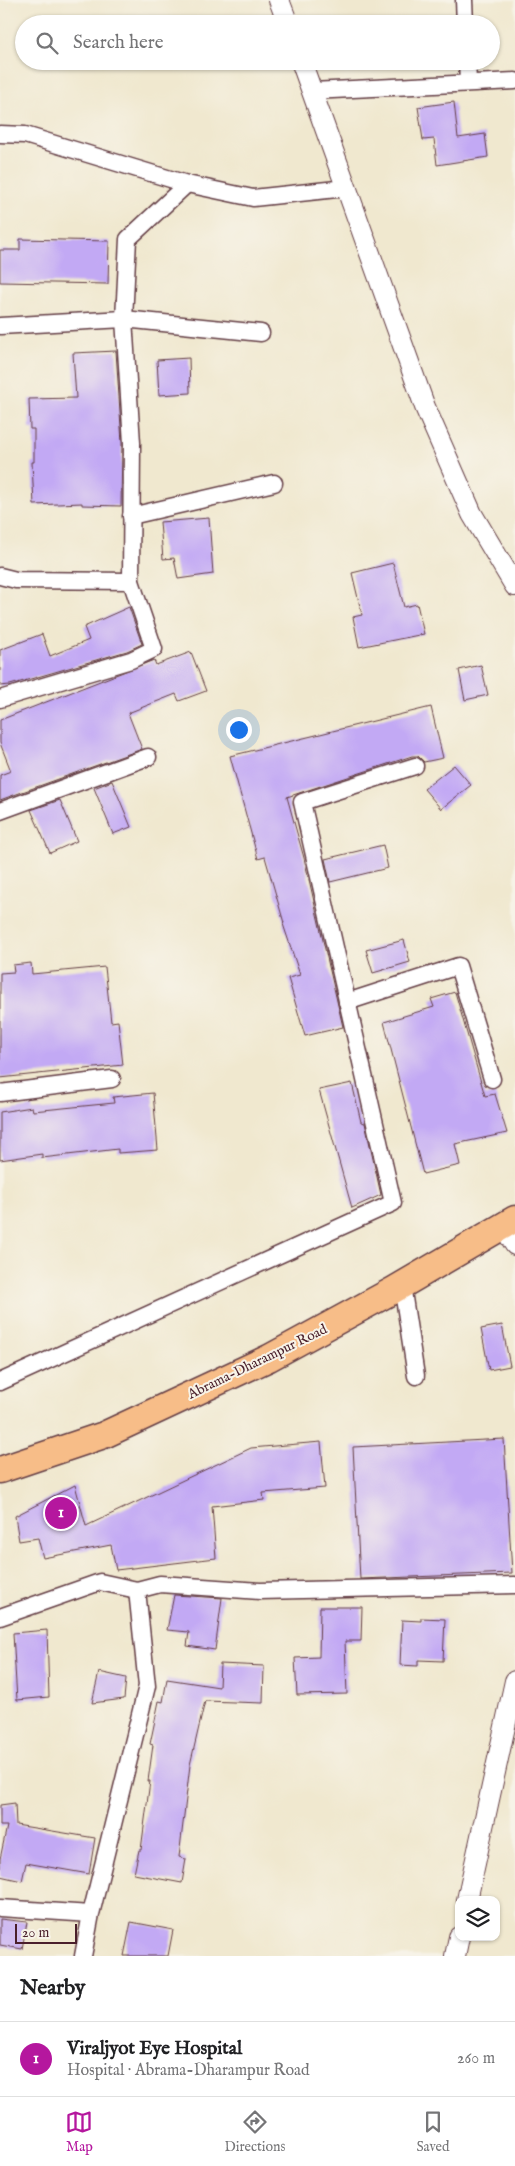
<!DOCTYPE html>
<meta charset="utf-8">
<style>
:root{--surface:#fff;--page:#f2f2f2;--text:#202124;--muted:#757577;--line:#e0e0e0;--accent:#b5179e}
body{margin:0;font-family:"IM FELL English",serif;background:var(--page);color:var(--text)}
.controls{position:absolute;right:15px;bottom:15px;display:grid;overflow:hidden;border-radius:10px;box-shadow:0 1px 4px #0004}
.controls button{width:45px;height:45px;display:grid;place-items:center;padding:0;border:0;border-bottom:1px solid var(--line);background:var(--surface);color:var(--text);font:25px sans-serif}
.scale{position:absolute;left:15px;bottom:12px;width:62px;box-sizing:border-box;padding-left:5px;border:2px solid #4a1f2b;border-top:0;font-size:14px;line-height:18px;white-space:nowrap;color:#4a1f2b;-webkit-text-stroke:4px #f7f3e8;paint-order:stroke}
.you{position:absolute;left:238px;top:729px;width:18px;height:18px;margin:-12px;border:4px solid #fff;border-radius:50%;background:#1a73e8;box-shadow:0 0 0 8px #1a73e833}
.badge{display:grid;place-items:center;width:32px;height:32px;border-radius:50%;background:var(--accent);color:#fff;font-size:16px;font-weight:700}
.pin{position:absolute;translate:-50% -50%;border:2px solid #fff;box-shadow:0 1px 5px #0006}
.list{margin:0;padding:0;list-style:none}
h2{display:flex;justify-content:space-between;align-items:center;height:65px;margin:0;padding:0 20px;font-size:21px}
h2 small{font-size:16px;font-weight:400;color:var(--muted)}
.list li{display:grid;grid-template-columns:32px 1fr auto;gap:15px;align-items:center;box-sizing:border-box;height:75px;padding:0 20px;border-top:1px solid var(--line)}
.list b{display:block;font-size:19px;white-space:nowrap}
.list p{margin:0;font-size:16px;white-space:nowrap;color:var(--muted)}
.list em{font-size:16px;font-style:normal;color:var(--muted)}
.icon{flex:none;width:28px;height:28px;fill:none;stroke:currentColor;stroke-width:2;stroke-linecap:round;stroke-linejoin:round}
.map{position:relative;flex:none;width:515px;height:1956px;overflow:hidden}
.search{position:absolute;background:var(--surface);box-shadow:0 1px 4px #0004;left:15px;right:15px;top:15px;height:55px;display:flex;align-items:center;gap:12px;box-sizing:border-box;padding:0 18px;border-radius:28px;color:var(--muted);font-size:19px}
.sheet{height:140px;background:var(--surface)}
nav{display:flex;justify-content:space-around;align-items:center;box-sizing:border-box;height:70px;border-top:1px solid var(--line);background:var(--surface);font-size:14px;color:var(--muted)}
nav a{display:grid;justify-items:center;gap:2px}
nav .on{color:var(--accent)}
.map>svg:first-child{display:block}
.building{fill:#c2a9f4}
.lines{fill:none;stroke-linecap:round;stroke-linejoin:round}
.minor-casing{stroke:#633d44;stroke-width:19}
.tertiary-casing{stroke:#633d44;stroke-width:22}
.primary-casing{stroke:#633d44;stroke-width:29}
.minor{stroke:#fff;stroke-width:16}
.tertiary{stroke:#fff;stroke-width:20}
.primary{stroke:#f7bd88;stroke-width:26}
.labels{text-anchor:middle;stroke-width:4;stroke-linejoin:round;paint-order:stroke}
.street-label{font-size:14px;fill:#4a1f2b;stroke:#f7f3e8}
</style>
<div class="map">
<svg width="515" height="1956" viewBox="0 0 515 1956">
<rect width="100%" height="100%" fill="#f7f3e8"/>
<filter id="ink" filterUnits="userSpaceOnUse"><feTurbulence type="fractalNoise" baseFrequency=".02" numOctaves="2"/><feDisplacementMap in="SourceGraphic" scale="10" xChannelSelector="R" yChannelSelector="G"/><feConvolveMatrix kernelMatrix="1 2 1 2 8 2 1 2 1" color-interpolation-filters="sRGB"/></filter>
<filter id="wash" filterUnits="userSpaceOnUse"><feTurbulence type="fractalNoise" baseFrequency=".0096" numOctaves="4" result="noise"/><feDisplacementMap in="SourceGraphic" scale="20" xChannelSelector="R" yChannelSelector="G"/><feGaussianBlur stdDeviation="1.12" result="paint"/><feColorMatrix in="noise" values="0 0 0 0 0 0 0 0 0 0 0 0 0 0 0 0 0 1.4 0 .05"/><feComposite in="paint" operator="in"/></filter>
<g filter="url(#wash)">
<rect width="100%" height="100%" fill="#f0e8cf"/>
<g id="blocks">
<!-- building -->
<g class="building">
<polygon points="454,102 458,138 485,134 488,157 437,165 434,139 423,140 418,107"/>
<polygon points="20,239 109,241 108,284 0,282 0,250 20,250"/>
<polygon points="116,351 122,443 121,506 82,505 82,503 34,505 32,462 34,462 34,429 30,429 29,399 76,398 73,353"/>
<polygon points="189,358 190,393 159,395 157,360"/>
<polygon points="209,518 213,574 178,579 174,558 163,559 160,522"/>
<polygon points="393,563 404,607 417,604 424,634 359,647 353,617 362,615 352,573"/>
<polygon points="129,607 142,644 127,651 10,685 0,686 0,650 42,634 50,656 89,640 84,627"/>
<polygon points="191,652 206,691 179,701 176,694 128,713 142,749 0,800 0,775 11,771 0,743 0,720 154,660 156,665"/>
<polygon points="481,665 488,695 465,700 459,670"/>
<polygon points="431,707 443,758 424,762 418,756 412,756 287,797 304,858 343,1027 305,1036 288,978 300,975 283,924 284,923 265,857 258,859 230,756"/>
<polygon points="454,765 471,785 441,809 424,789"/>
<polygon points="112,781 131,827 113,834 94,788"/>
<polygon points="60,800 77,841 50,853 31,810"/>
<polygon points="383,845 388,868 330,882 325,859"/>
<polygon points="404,940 410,962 373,973 366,950"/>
<polygon points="31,963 32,974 105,967 111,1022 118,1021 123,1065 0,1078 0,973 14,972 13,965"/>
<polygon points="455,992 485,1096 495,1094 507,1133 455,1144 460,1165 423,1174 384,1022 434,1007 431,999"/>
<polygon points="352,1083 361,1122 365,1123 381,1195 352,1208 319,1090"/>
<polygon points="153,1093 158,1150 118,1153 118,1149 42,1158 42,1154 0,1160 0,1112 32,1107 33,1111 114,1103 113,1097"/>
<polygon points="502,1325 510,1366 489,1370 481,1329"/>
<polygon points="504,1439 512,1573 360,1579 353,1447"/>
<polygon points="321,1442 325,1488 263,1493 264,1500 212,1506 216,1558 116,1570 111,1545 43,1558 38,1538 19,1541 15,1516 75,1485 86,1526 251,1448"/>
<polygon points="174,1595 222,1598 215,1650 187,1646 189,1632 167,1630"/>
<polygon points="320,1607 362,1607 361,1641 345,1641 347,1694 297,1695 295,1658 319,1657"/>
<polygon points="421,1618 445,1619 443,1661 418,1660 418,1666 400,1665 402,1620 421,1621"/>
<polygon points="47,1630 49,1697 17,1700 13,1633"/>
<polygon points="220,1664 264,1666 263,1703 205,1701 190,1765 179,1857 186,1859 182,1883 134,1874 139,1850 141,1850 150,1781 148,1781 153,1745 150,1744 159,1701 163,1702 167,1679 219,1687"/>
<polygon points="99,1672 126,1678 124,1699 92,1703"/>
<polygon points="15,1803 16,1825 95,1838 89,1874 26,1863 22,1881 0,1876 0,1859 7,1826 0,1826 0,1805"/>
<polygon points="0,1919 27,1922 22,1949 0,1945"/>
<polygon points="131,1922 173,1930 168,1956 124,1956"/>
</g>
</g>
</g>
<g filter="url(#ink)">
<use href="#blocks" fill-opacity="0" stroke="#633d44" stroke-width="1"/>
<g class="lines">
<defs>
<g id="minor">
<polyline points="464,0 465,24"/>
<polyline points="467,61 468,82"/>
<polyline points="312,91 515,81"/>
<polyline points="0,134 25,135 187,184 253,198 346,188"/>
<polyline points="0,326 124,319 261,333"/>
<polyline points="131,516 274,483"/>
<polyline points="0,576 16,580 131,581"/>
<polyline points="0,699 131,660 154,649 131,581 132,443 124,319 128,239 187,184"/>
<polyline points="0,811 148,757"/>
<polyline points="347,1002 458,966 492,1079"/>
<polyline points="0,1093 112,1079"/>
<polyline points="402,1285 416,1376"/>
<polyline points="0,1382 393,1203 302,802 415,766"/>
<polyline points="0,1617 100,1582 137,1590 160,1584 260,1591 515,1585"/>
<polyline points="0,1908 91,1914"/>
<polyline points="83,1956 91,1914 147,1686 137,1590"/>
</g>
<g id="tertiary">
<polyline points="279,0 288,24"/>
<polyline points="301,61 425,407 472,514 515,586"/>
<polyline points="503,1226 515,1245"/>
<polyline points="467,1900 515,1681"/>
<polyline points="455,1956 459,1937"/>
</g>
<polyline id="primary" points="0,1470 104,1435 269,1358 392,1291 515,1219"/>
</defs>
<!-- minor casing -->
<use href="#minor" class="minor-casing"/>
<!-- tertiary casing -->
<use href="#tertiary" class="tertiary-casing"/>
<!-- primary casing -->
<use href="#primary" class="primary-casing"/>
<!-- minor -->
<use href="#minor" class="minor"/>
<!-- tertiary -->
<use href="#tertiary" class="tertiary"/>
<!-- primary -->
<use href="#primary" class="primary"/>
</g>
</g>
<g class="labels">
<!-- street labels -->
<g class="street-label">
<text transform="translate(257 1361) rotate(-26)" y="5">Abrama-Dharampur Road</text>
</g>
</g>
</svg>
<div class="controls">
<button><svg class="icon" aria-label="layers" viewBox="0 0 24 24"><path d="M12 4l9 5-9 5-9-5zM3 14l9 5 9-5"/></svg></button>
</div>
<div class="scale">20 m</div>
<div class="you"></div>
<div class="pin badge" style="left:61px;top:1513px">1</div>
<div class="search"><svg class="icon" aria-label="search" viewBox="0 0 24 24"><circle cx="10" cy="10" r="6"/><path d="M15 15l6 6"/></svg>Search here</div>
</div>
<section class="sheet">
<h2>Nearby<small></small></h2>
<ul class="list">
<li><span class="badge">1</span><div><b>Viraljyot Eye Hospital</b><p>Hospital · Abrama-Dharampur Road</p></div><em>260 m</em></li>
</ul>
</section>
<nav>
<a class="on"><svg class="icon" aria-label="map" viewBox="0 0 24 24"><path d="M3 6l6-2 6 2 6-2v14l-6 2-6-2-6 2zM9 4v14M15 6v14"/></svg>Map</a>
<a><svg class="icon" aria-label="directions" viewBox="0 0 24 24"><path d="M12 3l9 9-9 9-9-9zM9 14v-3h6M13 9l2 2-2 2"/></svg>Directions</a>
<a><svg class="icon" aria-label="saved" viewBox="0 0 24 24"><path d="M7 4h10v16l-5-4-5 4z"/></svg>Saved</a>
</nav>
